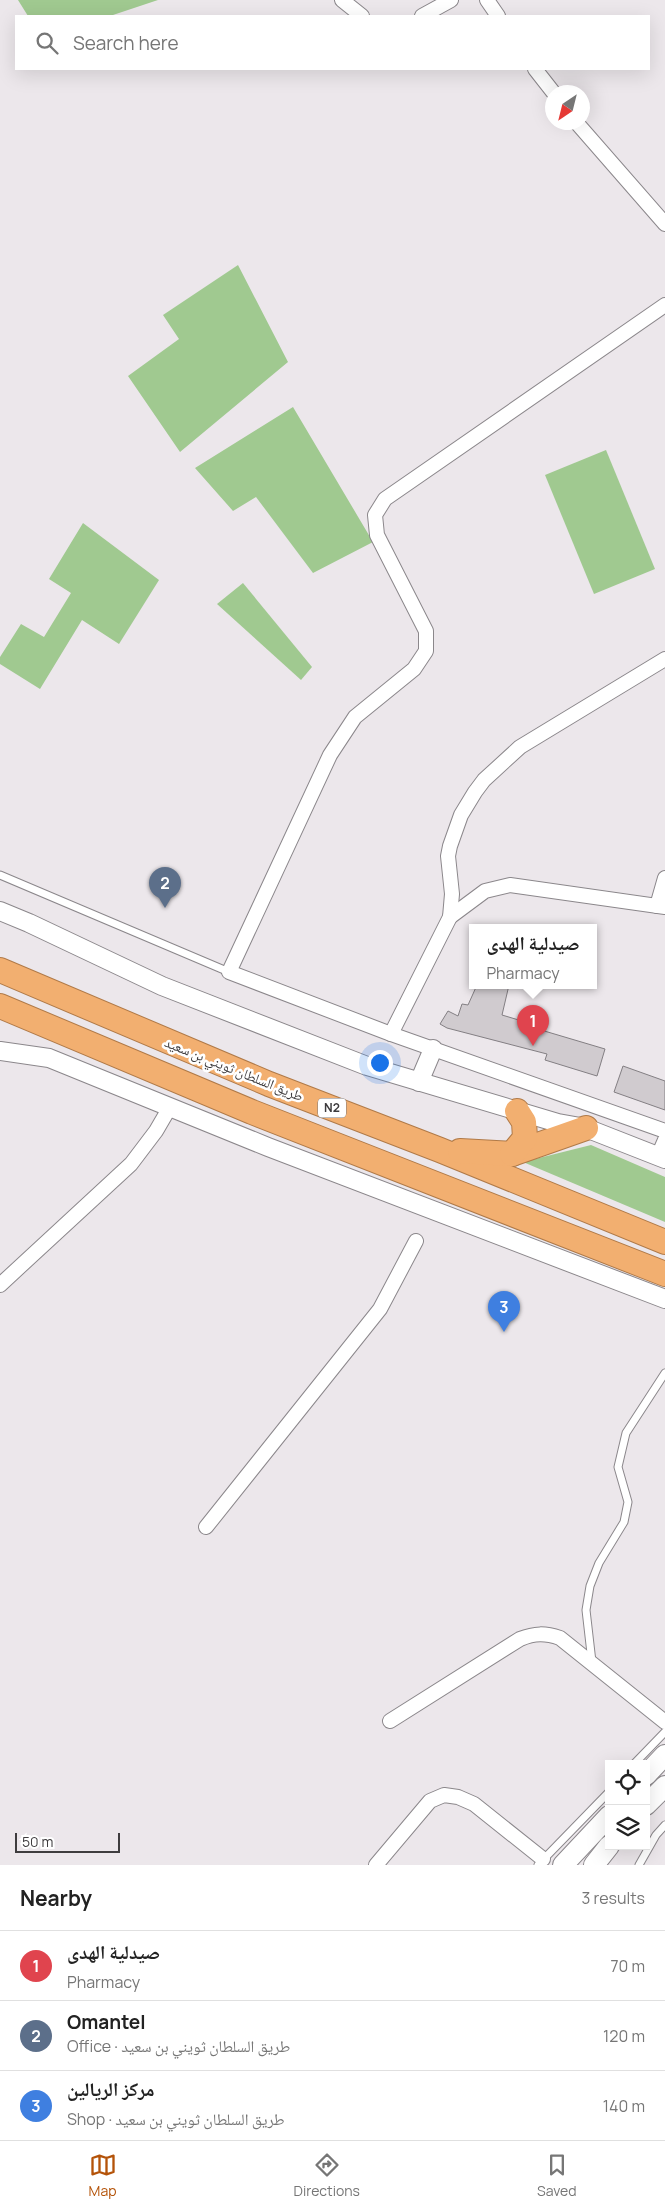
<!DOCTYPE html>
<meta charset="utf-8">
<style>
:root{--surface:#fff;--page:#f2f2f2;--text:#222;--muted:#767676;--line:#e0e0e0;--accent:#b45309}
body{margin:0;font-family:Manrope,"Noto Naskh Arabic",sans-serif;background:var(--page);color:var(--text)}
.controls{position:absolute;right:15px;bottom:15px;display:grid;overflow:hidden;border-radius:0px;box-shadow:0 5px 20px #0002}
.controls button{width:45px;height:45px;display:grid;place-items:center;padding:0;border:0;border-bottom:1px solid var(--line);background:var(--surface);color:var(--text);font:25px sans-serif}
.compass{position:absolute;left:545px;top:85px;width:45px;height:45px;border-radius:50%;background:var(--surface);box-shadow:0 5px 20px #0002;rotate:215deg}
.scale{position:absolute;left:15px;bottom:12px;width:105px;box-sizing:border-box;padding-left:5px;border:2px solid #3e3c3e;border-top:0;font-size:14px;line-height:18px;white-space:nowrap;color:#3e3c3e;-webkit-text-stroke:4px #fff;paint-order:stroke}
.you{position:absolute;left:379px;top:1062px;width:18px;height:18px;margin:-12px;border:4px solid #fff;border-radius:50%;background:#1a73e8;box-shadow:0 0 0 8px #1a73e833}
.badge{display:grid;place-items:center;width:32px;height:32px;border-radius:50%;background:var(--accent);color:#fff;font-size:16px;font-weight:700}
.pin{position:absolute;translate:-50% -41px;filter:drop-shadow(0 1px 2px #0008)}
.pin::after{content:'';position:absolute;top:26px;width:18px;height:15px;background:inherit;clip-path:polygon(0 0,100% 0,50% 100%)}
.popup{position:absolute;left:469px;top:924px;width:128px;height:65px;box-sizing:border-box;display:grid;place-content:center;border-radius:0px;background:var(--surface);filter:drop-shadow(0 1px 4px #0005);font-size:16px;white-space:nowrap;color:var(--muted)}
.popup b{font-size:19px;color:var(--text)}
.popup::after{content:'';position:absolute;left:50%;top:100%;margin-left:-10px;border:10px solid transparent;border-top-color:var(--surface)}
.list{margin:0;padding:0;list-style:none}
h2{display:flex;justify-content:space-between;align-items:center;height:65px;margin:0;padding:0 20px;font-size:21px}
h2 small{font-size:16px;font-weight:400;color:var(--muted)}
.list li{display:grid;grid-template-columns:32px 1fr auto;gap:15px;align-items:center;box-sizing:border-box;height:70px;padding:0 20px;border-top:1px solid var(--line)}
.list b{display:block;font-size:19px;white-space:nowrap}
.list p{margin:0;font-size:16px;white-space:nowrap;color:var(--muted)}
.list em{font-size:16px;font-style:normal;color:var(--muted)}
.icon{flex:none;width:28px;height:28px;fill:none;stroke:currentColor;stroke-width:2;stroke-linecap:round;stroke-linejoin:round}
.map{position:relative;flex:none;width:665px;height:1865px;overflow:hidden}
.search{position:absolute;background:var(--surface);box-shadow:0 5px 20px #0002;left:15px;right:15px;top:15px;height:55px;display:flex;align-items:center;gap:12px;box-sizing:border-box;padding:0 18px;border-radius:0px;color:var(--muted);font-size:19px}
.sheet{height:275px;background:var(--surface)}
nav{display:flex;justify-content:space-around;align-items:center;box-sizing:border-box;height:70px;border-top:1px solid var(--line);background:var(--surface);font-size:14px;color:var(--muted)}
nav a{display:grid;justify-items:center;gap:2px}
nav .on{color:var(--accent)}
.map>svg:first-child{display:block}
.green{fill:#a0c990}
.building{fill:#d0cbcf;stroke:#837f83}
.lines{fill:none;stroke-linecap:round;stroke-linejoin:round}
.service-casing{stroke:#8b878b;stroke-width:9}
.minor-casing{stroke:#8b878b;stroke-width:16}
.tertiary-casing{stroke:#8b878b;stroke-width:20}
.secondary-casing{stroke:#8b878b;stroke-width:22}
.trunk-casing{stroke:#b07a48;stroke-width:26}
.service{stroke:#fff;stroke-width:7}
.minor{stroke:#fff;stroke-width:14}
.tertiary{stroke:#fff;stroke-width:18}
.secondary{stroke:#fff;stroke-width:20}
.trunk{stroke:#f2af70;stroke-width:24}
.labels{text-anchor:middle;stroke-width:5;stroke-linejoin:round;paint-order:stroke}
.shield{fill:#fff;stroke:#787678;stroke-width:1}
.shield-label{font-size:12px;font-weight:bold;fill:#3e3c3e}
.street-label{font-size:14px;fill:#3e3c3e;stroke:#fff}
</style>
<div class="map">
<svg width="665" height="1865" viewBox="0 0 665 1865">
<rect width="100%" height="100%" fill="#ece7eb"/>
<!-- green -->
<g class="green">
<polygon points="18,0 158,0 110,16 28,16"/>
<polygon points="238,265 288,362 180,452 128,376 179,339 163,315"/>
<polygon points="293,407 373,542 313,573 256,497 233,511 195,468"/>
<polygon points="606,450 655,569 594,594 545,475"/>
<polygon points="83,523 159,580 119,644 82,620 40,689 0,664 0,657 21,624 44,637 71,593 49,579"/>
<polygon points="243,583 312,667 301,680 217,604"/>
<polygon points="591,1145 665,1177 665,1222 523,1162"/>
</g>
<!-- building -->
<g class="building">
<polygon points="477,985 509,985 502,1015 542,1027 541,1030 605,1049 597,1076 545,1060 547,1054 447,1028 440,1024 448,1011 458,1016 462,1004 468,1005"/>
<polygon points="623,1066 665,1081 665,1110 614,1092"/>
</g>
<g class="lines">
<defs>
<g id="service">
<polyline points="0,875 229,972"/>
<polyline points="592,1662 586,1610 590,1586 599,1563 624,1522 628,1502 618,1467 626,1433 665,1373"/>
<polyline points="634,1764 665,1732"/>
<polyline points="538,1865 609,1792"/>
<polyline points="639,1865 656,1835 665,1825"/>
</g>
<g id="minor">
<polyline points="342,0 362,16"/>
<polyline points="487,0 498,16"/>
<polyline points="422,16 451,0"/>
<polyline points="535,69 553,92"/>
<polyline points="576,122 665,224"/>
<polyline points="665,305 385,499 375,515 377,535 426,631 426,651 414,669 355,717 330,755 229,972 391,1034 665,1131"/>
<polyline points="657,906 665,878"/>
<polyline points="450,917 485,891 510,885 665,907"/>
<polyline points="391,1034 450,917 452,894 448,856 450,846 461,815 475,792 484,780 520,747 665,659"/>
<polyline points="658,1156 665,1140"/>
<polyline points="0,1285 131,1164 156,1131 170,1107"/>
<polyline points="206,1527 380,1309 416,1241"/>
<path d="M390 1721 520 1639C535 1633 545 1633 560 1638L665 1722"/>
<polyline points="376,1865 430,1801 444,1795 458,1797 474,1804 543,1859"/>
</g>
<g id="tertiary">
<polyline points="0,911 29,923 162,986 367,1066 558,1123 586,1128 665,1159"/>
<polyline points="0,1051 49,1058 268,1147 665,1299"/>
<polyline points="419,1082 433,1049"/>
</g>
<g id="secondary">
<polyline points="646,1775 665,1755"/>
<polyline points="646,1805 665,1786"/>
<polyline points="563,1865 609,1816"/>
<polyline points="594,1865 609,1846"/>
</g>
<g id="trunk">
<polyline points="0,970 269,1084 440,1150 665,1242"/>
<polyline points="0,1006 252,1112 665,1274"/>
<polyline points="460,1151 512,1154 586,1128"/>
<polyline points="512,1154 525,1138 524,1122 517,1111"/>
</g>
</defs>
<!-- service casing -->
<use href="#service" class="service-casing"/>
<!-- minor casing -->
<use href="#minor" class="minor-casing"/>
<!-- tertiary casing -->
<use href="#tertiary" class="tertiary-casing"/>
<!-- secondary casing -->
<use href="#secondary" class="secondary-casing"/>
<!-- trunk casing -->
<use href="#trunk" class="trunk-casing"/>
<!-- service -->
<use href="#service" class="service"/>
<!-- minor -->
<use href="#minor" class="minor"/>
<!-- tertiary -->
<use href="#tertiary" class="tertiary"/>
<!-- secondary -->
<use href="#secondary" class="secondary"/>
<!-- trunk -->
<use href="#trunk" class="trunk"/>
</g>
<g class="labels">
<!-- shield labels -->
<rect class="shield" x="318" y="1098.5" width="28" height="19" rx="4"/>
<g class="shield-label">
<text x="332" y="1112">N2</text>
</g>
<!-- street labels -->
<g class="street-label">
<text transform="translate(234 1069) rotate(22)" y="5">طريق السلطان ثويني بن سعيد</text>
</g>
</g>
</svg>
<div class="controls">
<button><svg class="icon" aria-label="locate" viewBox="0 0 24 24"><circle cx="12" cy="12" r="6"/><path d="M12 2v4M12 18v4M2 12h4M18 12h4"/></svg></button>
<button><svg class="icon" aria-label="layers" viewBox="0 0 24 24"><path d="M12 4l9 5-9 5-9-5zM3 14l9 5 9-5"/></svg></button>
</div>
<svg class="compass" viewBox="-18 -18 36 36"><path d="M0-13l5 13h-10z" fill="#e53935"/><path d="M0 13l5-13h-10z" fill="#767676"/></svg>
<div class="scale">50 m</div>
<div class="you"></div>
<div class="pin badge" style="left:533px;top:1046px;background:#e0444e">1</div>
<div class="popup"><b>صيدلية الهدى</b>Pharmacy</div>
<div class="pin badge" style="left:165px;top:908px;background:#5c6f8a">2</div>
<div class="pin badge" style="left:504px;top:1332px;background:#3f7fe0">3</div>
<div class="search"><svg class="icon" aria-label="search" viewBox="0 0 24 24"><circle cx="10" cy="10" r="6"/><path d="M15 15l6 6"/></svg>Search here</div>
</div>
<section class="sheet">
<h2>Nearby<small>3 results</small></h2>
<ul class="list">
<li><span class="badge" style="background:#e0444e">1</span><div><b>صيدلية الهدى</b><p>Pharmacy</p></div><em>70 m</em></li>
<li><span class="badge" style="background:#5c6f8a">2</span><div><b>Omantel</b><p>Office · طريق السلطان ثويني بن سعيد</p></div><em>120 m</em></li>
<li><span class="badge" style="background:#3f7fe0">3</span><div><b>مركز الريالين</b><p>Shop · طريق السلطان ثويني بن سعيد</p></div><em>140 m</em></li>
</ul>
</section>
<nav>
<a class="on"><svg class="icon" aria-label="map" viewBox="0 0 24 24"><path d="M3 6l6-2 6 2 6-2v14l-6 2-6-2-6 2zM9 4v14M15 6v14"/></svg>Map</a>
<a><svg class="icon" aria-label="directions" viewBox="0 0 24 24"><path d="M12 3l9 9-9 9-9-9zM9 14v-3h6M13 9l2 2-2 2"/></svg>Directions</a>
<a><svg class="icon" aria-label="saved" viewBox="0 0 24 24"><path d="M7 4h10v16l-5-4-5 4z"/></svg>Saved</a>
</nav>
